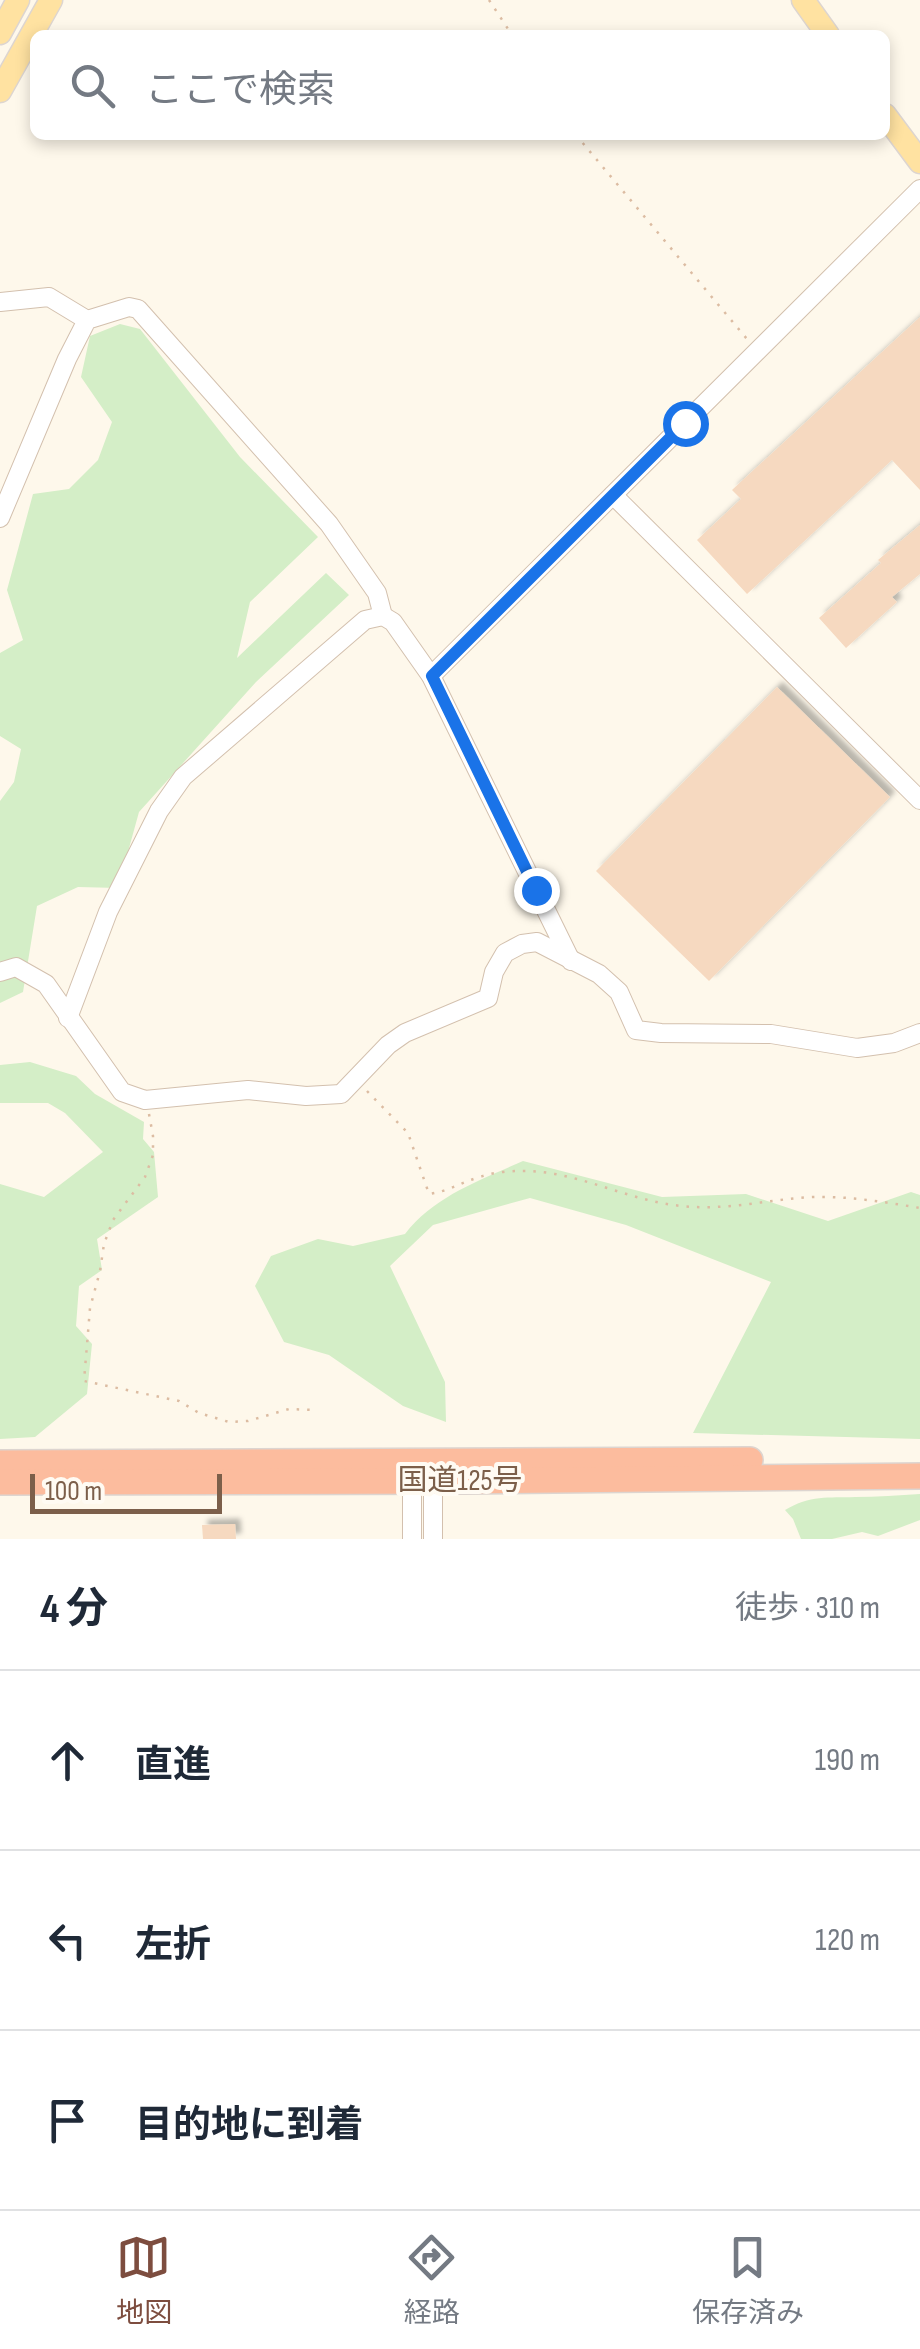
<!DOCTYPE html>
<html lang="ja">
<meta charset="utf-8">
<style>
:root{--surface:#fff;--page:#f2f2f3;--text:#1f2937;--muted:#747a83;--line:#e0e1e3;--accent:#7d4d3f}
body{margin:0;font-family:"Sofia Sans Condensed","Noto Sans JP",sans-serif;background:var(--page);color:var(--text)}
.scale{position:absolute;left:30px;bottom:25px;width:192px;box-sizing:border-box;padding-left:10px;border:5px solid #7c5f4a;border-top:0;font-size:28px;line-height:35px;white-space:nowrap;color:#7c5f4a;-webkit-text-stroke:8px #fffbf3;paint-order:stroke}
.stop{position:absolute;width:30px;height:30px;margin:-22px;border:8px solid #1a73e8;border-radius:50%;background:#fff}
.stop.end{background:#1a73e8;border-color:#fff;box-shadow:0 2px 10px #0008}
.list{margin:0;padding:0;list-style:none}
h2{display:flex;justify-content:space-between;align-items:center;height:130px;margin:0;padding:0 40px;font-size:42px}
h2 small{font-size:32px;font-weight:400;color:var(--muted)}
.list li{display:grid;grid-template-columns:65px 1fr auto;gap:30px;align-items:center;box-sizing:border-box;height:180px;padding:0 40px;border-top:2px solid var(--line)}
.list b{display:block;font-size:38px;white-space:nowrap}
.list em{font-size:32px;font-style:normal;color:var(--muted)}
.icon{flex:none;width:55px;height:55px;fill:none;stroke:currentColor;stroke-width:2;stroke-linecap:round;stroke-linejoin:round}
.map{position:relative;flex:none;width:920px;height:1539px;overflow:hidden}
.search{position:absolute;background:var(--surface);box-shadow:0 5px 15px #0003;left:30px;right:30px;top:30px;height:110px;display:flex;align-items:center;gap:25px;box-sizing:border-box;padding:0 35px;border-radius:15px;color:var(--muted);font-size:38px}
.sheet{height:670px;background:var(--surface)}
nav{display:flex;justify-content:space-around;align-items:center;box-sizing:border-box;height:140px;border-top:2px solid var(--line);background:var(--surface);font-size:28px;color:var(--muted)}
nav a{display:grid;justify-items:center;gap:5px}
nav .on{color:var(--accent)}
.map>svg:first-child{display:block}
.green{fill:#d4eec7}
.building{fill:#f6d9c0;filter:url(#shadow)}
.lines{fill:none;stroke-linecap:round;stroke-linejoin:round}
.minor-casing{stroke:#d3c0ae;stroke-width:20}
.major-casing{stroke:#ddd5d0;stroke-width:25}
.highway-casing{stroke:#ddd5d0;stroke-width:28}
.path{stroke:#dcbca2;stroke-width:2.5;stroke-dasharray:2.5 8;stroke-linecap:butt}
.minor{stroke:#fff;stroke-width:18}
.major{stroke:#ffe2a1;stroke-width:22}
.highway{stroke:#fcbc9e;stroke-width:25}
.route{stroke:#1a73e8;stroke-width:12}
.labels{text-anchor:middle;stroke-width:8;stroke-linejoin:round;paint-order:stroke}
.street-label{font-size:30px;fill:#7c5f4a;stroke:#fffbf3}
</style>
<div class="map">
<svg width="920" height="1539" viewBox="0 0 920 1539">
<defs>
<filter id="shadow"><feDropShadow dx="5.5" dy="-5.5" stdDeviation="2.5" flood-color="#0004"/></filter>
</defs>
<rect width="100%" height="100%" fill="#fef8eb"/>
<!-- green -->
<g class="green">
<polygon points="120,324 140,329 240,457 318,537 250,602 237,658 326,573 349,595 256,682 139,812 118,888 78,887 37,906 23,992 0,1003 0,801 14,782 21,749 0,736 0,653 23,640 7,590 33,494 69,489 98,460 112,422 81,377 90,336"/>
<polygon points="30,1062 76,1076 95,1094 144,1122 143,1139 154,1152 158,1197 97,1239 102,1270 79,1286 76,1326 92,1344 87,1394 35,1437 0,1439 0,1184 44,1197 103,1152 65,1113 48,1103 0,1103 0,1065"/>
<path d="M523 1161 662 1197 746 1194 828 1221 911 1192 920 1195V1439L693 1433 771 1282 626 1225 530 1198 433 1225 390 1266 445 1382 446 1422 403 1406 329 1355 284 1342 255 1286 271 1256 318 1239 353 1246 405 1234C434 1196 481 1180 523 1161Z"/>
<path d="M920 1494V1520L878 1536 862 1532 832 1539H801L793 1519 785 1510C810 1495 828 1498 855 1497 877 1497 899 1495 920 1494Z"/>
</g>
<!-- building -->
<g class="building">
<polygon points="920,317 920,490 892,460 747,594 697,540 741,499 732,490"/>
<polygon points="920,525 920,574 892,597 897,602 846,648 819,618 881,563 878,560"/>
<polygon points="777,687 890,797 709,981 596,871"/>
<polygon points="235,1524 236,1539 203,1539 202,1525"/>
</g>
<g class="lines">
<defs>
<g id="minor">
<polyline points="0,302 49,297 87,320"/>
<polyline points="613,495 920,800"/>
<polyline points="0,518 67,359 87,320 129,307 138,309 329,524 377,593 383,616"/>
<polyline points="431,676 920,189"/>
<polyline points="0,972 16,967 46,984 122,1092 145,1100 248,1090 306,1096 341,1094 388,1045 405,1033 488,998 494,972 505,953 522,944 537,942 599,974 619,992 636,1030 661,1033 771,1034 857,1048 894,1043 920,1033"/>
<polyline points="68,1018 108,912 159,811 183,777 365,620 383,616 393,622 431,676 571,961"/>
<polyline points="428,1470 433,1481 433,1539"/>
<polyline points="412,1539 412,1481 418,1471"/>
</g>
<g id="major">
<polyline points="803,0 828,35"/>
<polyline points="0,33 18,0"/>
<polyline points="0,91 51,0"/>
<polyline points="885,115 920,162"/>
</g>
<g id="highway">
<polyline points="0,1463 750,1460"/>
<polyline points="0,1482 464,1481 920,1476"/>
</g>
</defs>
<!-- minor casing -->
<use href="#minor" class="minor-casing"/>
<!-- major casing -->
<use href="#major" class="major-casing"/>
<!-- highway casing -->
<use href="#highway" class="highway-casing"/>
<!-- path -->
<g class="path">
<polyline points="489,0 512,35"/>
<polyline points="576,135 747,339"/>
<path d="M367 1091 408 1133 429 1194C450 1191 461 1182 480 1177 491 1173 506 1171 518 1171 575 1169 626 1201 682 1206 727 1211 769 1199 813 1197 848 1196 885 1202 920 1208"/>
<polyline points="149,1114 153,1136 153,1155 145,1177 113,1220 104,1244 100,1271 90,1308 84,1381 179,1401 199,1413 229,1422 248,1421 289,1409 316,1410"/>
</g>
<!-- minor -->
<use href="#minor" class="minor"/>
<!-- major -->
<use href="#major" class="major"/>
<!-- highway -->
<use href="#highway" class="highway"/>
</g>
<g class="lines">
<!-- route -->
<polyline class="route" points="536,890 432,676 685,423"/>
</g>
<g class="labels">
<!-- street labels -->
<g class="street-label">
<text x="460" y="1490">国道125号</text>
</g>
</g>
</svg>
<div class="scale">100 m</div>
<div class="stop" style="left:685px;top:423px"></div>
<div class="stop end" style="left:536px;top:890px"></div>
<div class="search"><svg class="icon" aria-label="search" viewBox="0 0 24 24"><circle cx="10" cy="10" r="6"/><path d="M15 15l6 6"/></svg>ここで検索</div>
</div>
<section class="sheet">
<h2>4 分<small>徒歩 · 310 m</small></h2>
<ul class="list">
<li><svg class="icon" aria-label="ahead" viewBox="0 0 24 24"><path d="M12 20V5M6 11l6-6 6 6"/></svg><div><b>直進</b></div><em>190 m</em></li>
<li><svg class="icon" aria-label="left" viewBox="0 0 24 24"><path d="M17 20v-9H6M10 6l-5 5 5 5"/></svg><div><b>左折</b></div><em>120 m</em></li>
<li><svg class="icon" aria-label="arrive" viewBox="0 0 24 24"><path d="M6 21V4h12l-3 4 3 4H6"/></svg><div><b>目的地に到着</b></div></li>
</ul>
</section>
<nav>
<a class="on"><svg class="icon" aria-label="map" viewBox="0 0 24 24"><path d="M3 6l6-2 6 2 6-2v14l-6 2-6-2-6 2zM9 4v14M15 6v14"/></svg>地図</a>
<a><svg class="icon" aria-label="directions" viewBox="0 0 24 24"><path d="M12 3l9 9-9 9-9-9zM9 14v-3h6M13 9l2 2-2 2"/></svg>経路</a>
<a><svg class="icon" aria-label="saved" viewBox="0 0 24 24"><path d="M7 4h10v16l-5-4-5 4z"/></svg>保存済み</a>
</nav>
